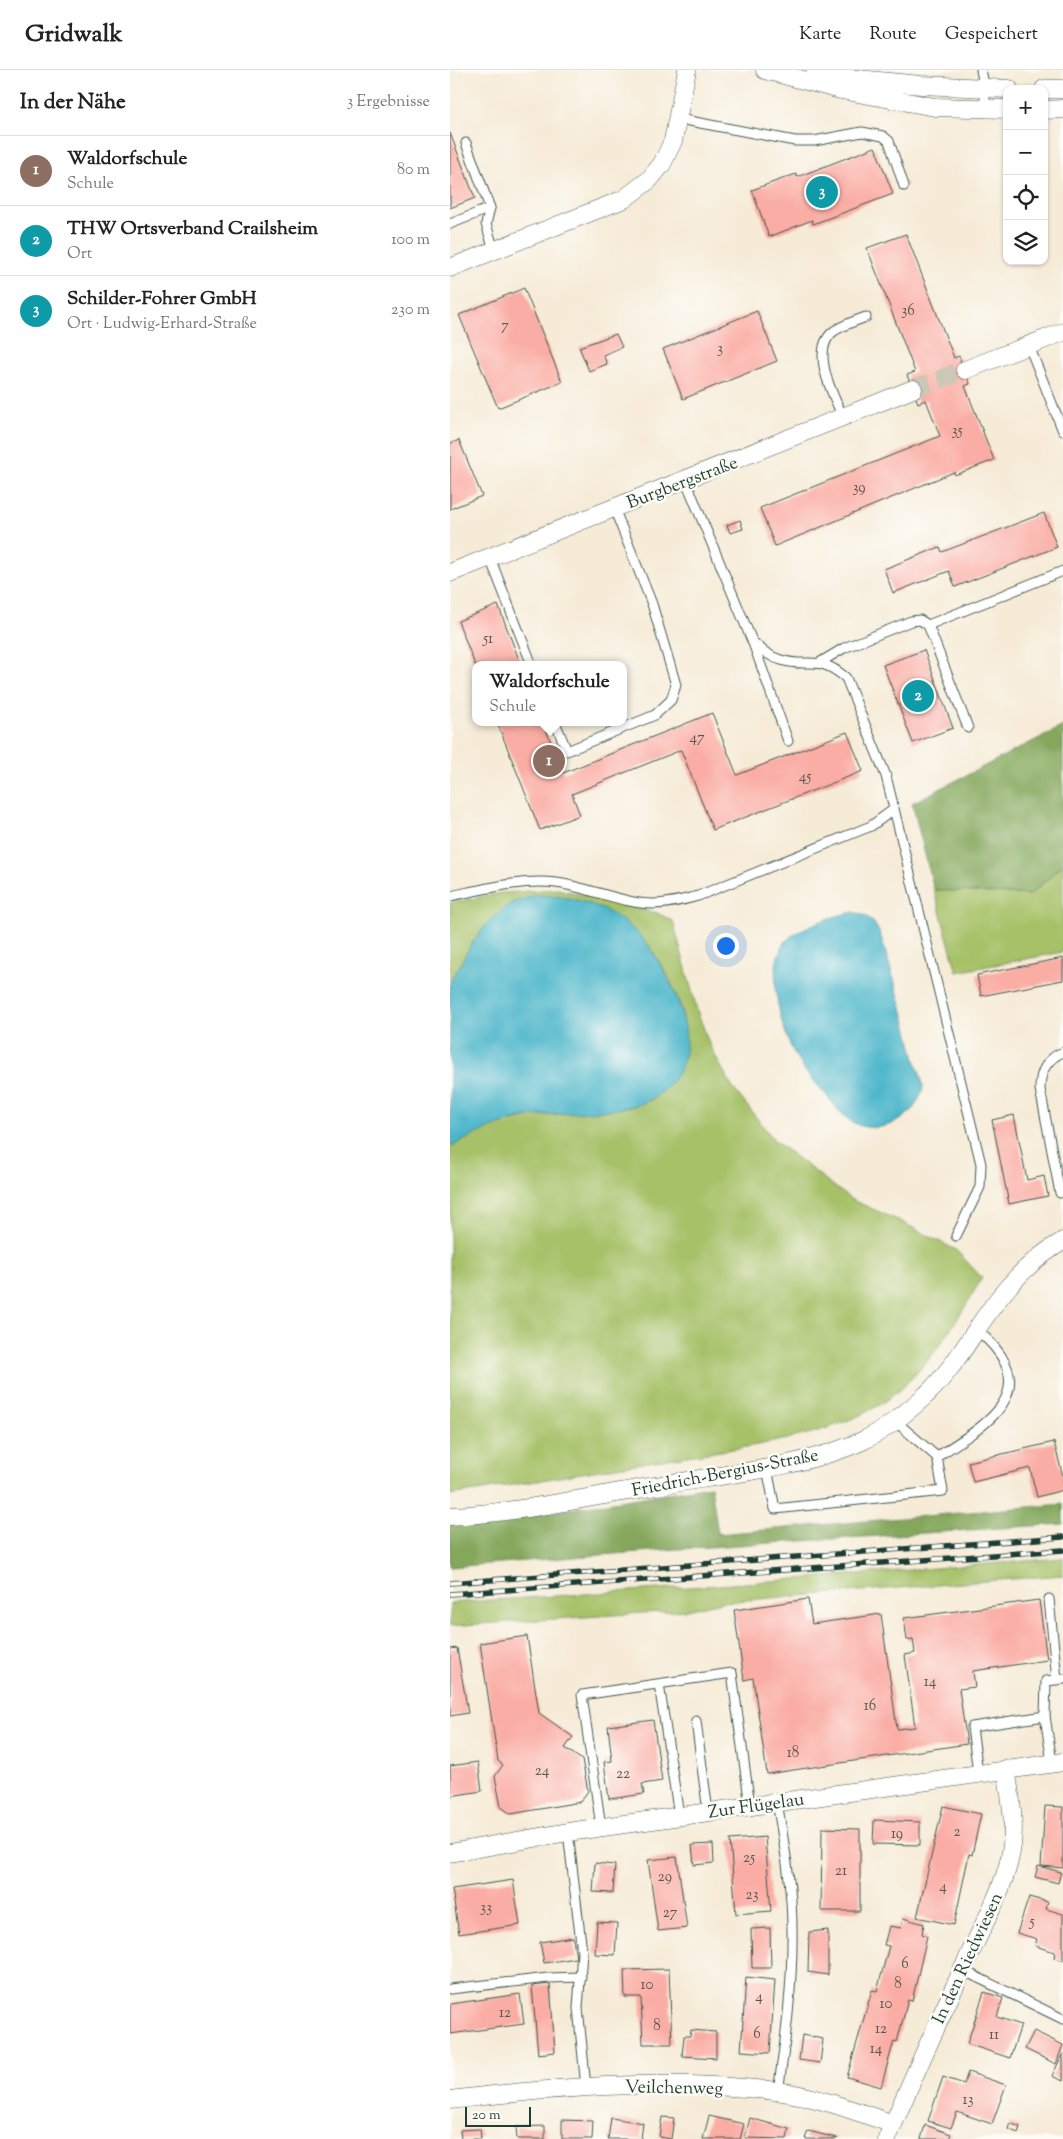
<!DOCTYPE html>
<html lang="de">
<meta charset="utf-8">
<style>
:root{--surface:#fff;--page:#f2f2f2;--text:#222;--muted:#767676;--line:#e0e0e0;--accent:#2563eb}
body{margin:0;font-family:"Sorts Mill Goudy",serif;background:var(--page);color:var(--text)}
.controls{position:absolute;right:15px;top:15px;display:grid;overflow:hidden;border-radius:10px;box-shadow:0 1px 4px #0004}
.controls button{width:45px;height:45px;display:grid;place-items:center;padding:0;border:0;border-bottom:1px solid var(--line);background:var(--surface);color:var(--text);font:25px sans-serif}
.scale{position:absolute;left:15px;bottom:12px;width:66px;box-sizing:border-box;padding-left:5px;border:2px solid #1f3d34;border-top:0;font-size:14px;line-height:18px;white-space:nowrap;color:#1f3d34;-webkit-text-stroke:4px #fdfcf7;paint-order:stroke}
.you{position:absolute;left:275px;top:875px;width:18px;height:18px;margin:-12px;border:4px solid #fff;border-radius:50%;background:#1a73e8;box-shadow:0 0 0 8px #1a73e833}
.badge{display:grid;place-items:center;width:32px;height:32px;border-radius:50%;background:var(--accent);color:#fff;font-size:16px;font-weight:700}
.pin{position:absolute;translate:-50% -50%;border:2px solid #fff;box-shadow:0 1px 5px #0006}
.popup{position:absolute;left:22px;top:591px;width:155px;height:65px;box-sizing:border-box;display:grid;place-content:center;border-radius:10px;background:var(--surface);filter:drop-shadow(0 1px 4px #0005);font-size:16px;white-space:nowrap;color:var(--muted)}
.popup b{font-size:19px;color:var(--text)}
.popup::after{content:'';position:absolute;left:50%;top:100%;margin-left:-10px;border:10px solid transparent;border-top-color:var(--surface)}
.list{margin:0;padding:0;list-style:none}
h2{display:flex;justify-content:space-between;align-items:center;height:65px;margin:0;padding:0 20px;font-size:21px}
h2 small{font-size:16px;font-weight:400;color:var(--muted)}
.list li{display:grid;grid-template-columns:32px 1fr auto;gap:15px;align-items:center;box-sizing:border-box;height:70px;padding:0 20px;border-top:1px solid var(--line)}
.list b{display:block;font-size:19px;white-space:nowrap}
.list p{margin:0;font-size:16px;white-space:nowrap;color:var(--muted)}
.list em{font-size:16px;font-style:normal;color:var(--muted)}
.icon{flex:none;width:28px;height:28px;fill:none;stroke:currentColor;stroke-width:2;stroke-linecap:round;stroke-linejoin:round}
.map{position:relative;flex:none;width:613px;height:2069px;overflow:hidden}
header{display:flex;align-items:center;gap:30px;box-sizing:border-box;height:70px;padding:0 25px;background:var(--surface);border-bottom:1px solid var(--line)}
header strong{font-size:24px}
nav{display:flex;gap:28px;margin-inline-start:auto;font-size:18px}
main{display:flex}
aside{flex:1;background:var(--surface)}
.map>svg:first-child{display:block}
.green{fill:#a6c168;stroke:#627f4e}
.forest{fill:#84a75c;stroke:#527248}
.water{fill:#4cb6ca;stroke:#367a7f}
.building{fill:#faada5}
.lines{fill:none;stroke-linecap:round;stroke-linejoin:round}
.minor-tunnel{stroke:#cbc8b6;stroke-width:18;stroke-dasharray:18 9;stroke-linecap:butt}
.service-casing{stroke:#3f574c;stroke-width:11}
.minor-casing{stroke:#3f574c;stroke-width:19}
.service{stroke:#fff;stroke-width:9}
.minor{stroke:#fff;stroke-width:18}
.rail-casing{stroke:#1f3d34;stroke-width:5.5}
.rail{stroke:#fdfcf7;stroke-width:4;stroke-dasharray:11;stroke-linecap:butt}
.labels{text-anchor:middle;stroke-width:5;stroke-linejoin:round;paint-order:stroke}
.number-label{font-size:15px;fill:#565950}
.street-label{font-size:18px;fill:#1f3d34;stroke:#fdfcf7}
</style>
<header>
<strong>Gridwalk</strong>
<nav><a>Karte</a><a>Route</a><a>Gespeichert</a></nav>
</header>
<main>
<aside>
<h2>In der Nähe<small>3 Ergebnisse</small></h2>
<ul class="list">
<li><span class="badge" style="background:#8d6e63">1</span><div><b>Waldorfschule</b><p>Schule</p></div><em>80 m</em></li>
<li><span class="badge" style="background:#0f9aa8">2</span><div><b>THW Ortsverband Crailsheim</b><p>Ort</p></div><em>100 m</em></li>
<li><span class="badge" style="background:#0f9aa8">3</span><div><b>Schilder-Fohrer GmbH</b><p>Ort · Ludwig-Erhard-Straße</p></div><em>230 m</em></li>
</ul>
</aside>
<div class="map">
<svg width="613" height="2069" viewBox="0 0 613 2069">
<rect width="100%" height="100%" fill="#fdfcf7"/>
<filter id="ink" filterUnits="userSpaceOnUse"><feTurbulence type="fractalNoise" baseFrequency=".02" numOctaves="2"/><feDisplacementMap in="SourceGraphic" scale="10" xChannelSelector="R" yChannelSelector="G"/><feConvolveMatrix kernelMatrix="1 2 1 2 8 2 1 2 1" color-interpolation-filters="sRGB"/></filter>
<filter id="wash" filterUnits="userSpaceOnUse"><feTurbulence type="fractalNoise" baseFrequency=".0096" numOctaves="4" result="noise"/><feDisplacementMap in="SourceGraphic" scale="20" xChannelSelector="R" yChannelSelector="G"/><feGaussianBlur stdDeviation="1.12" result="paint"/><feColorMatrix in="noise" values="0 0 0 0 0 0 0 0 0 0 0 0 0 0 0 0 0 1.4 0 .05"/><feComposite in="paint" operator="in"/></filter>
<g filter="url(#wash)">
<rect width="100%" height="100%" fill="#f6ebd7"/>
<!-- green -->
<g class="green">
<polygon points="613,795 613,882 507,902 484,820 580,825"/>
<path d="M108 819 207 843 223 851 247 940 260 976 282 1017 325 1071 402 1130 450 1151 506 1180 532 1208C505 1254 472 1311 424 1338 368 1370 287 1378 224 1388 149 1399 75 1414 0 1425V1077L42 1056 79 1047 180 1037 204 1029 223 1010 234 987 232 940 219 907 198 874 22 873 0 913V833L51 823Z"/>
<polygon points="613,1488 613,1505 271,1532 238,1540 0,1556 0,1533 270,1515"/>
</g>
<!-- forest -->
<g class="forest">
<polygon points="613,656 613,795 580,825 484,820 462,733"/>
<polygon points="261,1416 268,1464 613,1434 613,1454 214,1480 0,1497 0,1449 65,1448"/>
</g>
<!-- water -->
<g class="water">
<path d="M85 825C132 825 178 842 204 884 227 920 255 979 218 1016 206 1027 196 1034 179 1037 146 1044 111 1041 77 1047 49 1053 25 1064 0 1077V913L22 873 40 850 61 833Z"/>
<path d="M404 842C411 844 418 846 423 852 431 862 434 876 437 887 448 921 457 955 465 989 468 998 473 1010 473 1019 473 1019 471 1025 470 1026 462 1050 429 1065 406 1054 393 1048 385 1036 376 1025 368 1015 357 1005 350 993 332 967 315 903 333 875 343 858 386 845 404 842Z"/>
</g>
<g id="blocks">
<!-- building -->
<g class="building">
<polygon points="0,63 25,128 0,138"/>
<polygon points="425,77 443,124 363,154 362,150 319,167 302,120 346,104 347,107"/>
<polygon points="456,164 504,288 509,286 520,314 515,316 544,390 505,405 504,402 325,476 310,438 490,366 476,330 468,333 457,305 465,302 417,178"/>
<polygon points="74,218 112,312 48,338 9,245"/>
<polygon points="307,241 327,291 233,329 213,279"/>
<polygon points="166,264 172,277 153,285 157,294 139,301 129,277"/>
<polygon points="9,370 32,426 0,439 0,374"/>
<polygon points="594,443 607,477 505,517 499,501 443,523 434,499 490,477 492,482"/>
<polygon points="290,450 293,459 280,463 277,455"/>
<polygon points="48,535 71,595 25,595 8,551"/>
<polygon points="474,580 503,658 463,673 433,595"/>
<polygon points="262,643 287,705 397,662 413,701 263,760 231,680 122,724 130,745 90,760 47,652 93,652 113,703"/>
<polygon points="613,888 613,910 531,926 527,905"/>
<polygon points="564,1045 577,1110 594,1106 598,1126 559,1134 542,1050"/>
<polygon points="604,1372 613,1407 613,1420 587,1427 580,1398 523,1412 518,1392"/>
<polygon points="358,1529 362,1554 431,1544 447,1659 465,1657 455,1585 465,1583 463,1569 457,1570 454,1548 589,1530 597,1590 523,1601 525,1617 509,1619 517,1674 317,1704 303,1608 294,1610 284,1540"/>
<polygon points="77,1566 89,1643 123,1667 115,1678 132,1690 138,1721 130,1732 61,1744 51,1737 45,1706 53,1695 48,1691 30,1573"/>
<polygon points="7,1578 18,1643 0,1646 0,1579"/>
<polygon points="203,1650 212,1711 192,1714 194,1724 159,1729 154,1692 162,1691 158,1656"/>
<polygon points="28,1692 32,1721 0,1726 0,1696"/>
<polygon points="493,1736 531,1744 522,1785 519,1784 504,1855 467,1847"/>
<polygon points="595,1736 613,1737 613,1798 591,1796"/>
<polygon points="424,1750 470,1752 470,1775 423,1774"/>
<polygon points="372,1758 410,1759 410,1841 371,1841"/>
<polygon points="315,1767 321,1841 286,1844 280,1770"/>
<polygon points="263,1774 264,1793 244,1795 242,1775"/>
<polygon points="227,1787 237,1858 208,1861 198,1790"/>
<polygon points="145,1793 165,1795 163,1823 143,1822"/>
<polygon points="588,1796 611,1802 608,1813 585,1807"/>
<polygon points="63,1810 70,1855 9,1864 2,1819"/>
<polygon points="579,1827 598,1832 596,1839 613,1844 613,1891 604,1888 605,1882 585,1876 587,1869 567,1863"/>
<polygon points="453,1848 474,1854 472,1864 477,1866 462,1931 458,1930 447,1972 444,1971 431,2017 397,2007 422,1920 427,1921 439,1876 434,1875 439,1856 451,1858"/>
<polygon points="147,1852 167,1853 165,1885 145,1884"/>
<polygon points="320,1858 321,1898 302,1898 301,1859"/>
<polygon points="378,1860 378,1905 358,1902 359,1862"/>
<polygon points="123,1867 126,1888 94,1893 90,1872"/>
<polygon points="219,1899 222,1974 193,1974 191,1927 175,1927 174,1900"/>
<polygon points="296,1907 325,1910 320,1983 291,1981"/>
<polygon points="100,1914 105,1982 88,1984 82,1916"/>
<polygon points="534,1922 553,1928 547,1947 571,1955 560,1988 517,1974"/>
<polygon points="70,1924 74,1954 0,1964 0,1934"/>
<polygon points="241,1960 266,1962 266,1988 232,1986 234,1966 240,1966"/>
<polygon points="584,1961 613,1975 606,1994 575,1979"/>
<polygon points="352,1965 373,1969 370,1993 349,1990"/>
<polygon points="613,1983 613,2011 602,2006"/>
<polygon points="518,2002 556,2015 542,2054 507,2042 501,2058 478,2051 493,2007 514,2014"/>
<polygon points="259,2046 294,2054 290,2069 253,2069"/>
<polygon points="212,2047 224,2048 221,2069 209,2067"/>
<polygon points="161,2048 193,2053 191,2069 158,2069"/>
<polygon points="300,2048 339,2059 337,2069 295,2068"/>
<polygon points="112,2050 143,2051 142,2069 112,2069"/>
<polygon points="560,2053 570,2057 568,2063 558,2059"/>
<polygon points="475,2055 501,2064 499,2069 471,2069"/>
<polygon points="95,2056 95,2069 67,2069 66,2057"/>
<polygon points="30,2059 31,2069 11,2069 10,2060"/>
<polygon points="358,2061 387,2068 387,2069 355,2069"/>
</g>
</g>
</g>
<g filter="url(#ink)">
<use href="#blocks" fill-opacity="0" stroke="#3f574c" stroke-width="1"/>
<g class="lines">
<!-- minor-tunnel -->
<polyline class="minor-tunnel" points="463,319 515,300"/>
<defs>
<g id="service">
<polyline points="531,0 535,19 535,38"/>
<polyline points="229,49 345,71 364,71 412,62 433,66 439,71 454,116"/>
<polyline points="16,73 40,138 36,154 44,180"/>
<polyline points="0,154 40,138"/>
<polyline points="579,276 613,361"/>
<path d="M393 347C383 325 359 280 384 261 393 255 405 251 416 247"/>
<path d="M236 411 302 571C311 579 319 587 331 590 359 599 367 583 396 608L436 706 531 1094 530 1117 506 1166"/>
<polyline points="40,488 82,595"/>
<polyline points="478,555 613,501"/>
<polyline points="303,573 338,671"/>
<polyline points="369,593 394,578 461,551 470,550 478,555 518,658"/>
<polyline points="105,652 117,681 205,645 221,630 226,615 202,534 164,438"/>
<path d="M0 826C34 819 71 809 106 813 138 817 174 834 203 834 219 834 233 830 248 826L421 756 443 740"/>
<path d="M610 1123 590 1019C590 1002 596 989 613 982"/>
<polyline points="445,1351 487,1387"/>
<path d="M317 1398 325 1439 493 1421 487 1387C516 1366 577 1337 555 1293 549 1280 538 1270 528 1260"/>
<polyline points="599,1529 607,1610"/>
<polyline points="209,1614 229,1746"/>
<polyline points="595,1646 596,1611 613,1609"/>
<polyline points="246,1651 258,1742"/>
<polyline points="528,1703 522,1657 595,1646 602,1693"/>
<path d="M327 1732C334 1774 342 1815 342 1858 343 1913 336 1967 328 2022"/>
<polyline points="151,1757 132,1625 282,1603 300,1736"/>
<polyline points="118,1762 132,1882 128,1938 136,2017"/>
<polyline points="512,1900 613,1949"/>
<polyline points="0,1919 98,1908 131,1907"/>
</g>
<g id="minor">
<polyline points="315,0 391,20 485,37 557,39"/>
<polyline points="365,5 471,15 559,19"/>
<polyline points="594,19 613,19"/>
<polyline points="594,40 613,39"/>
<polyline points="0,198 174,129 199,110 212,94 223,71 237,0"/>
<polyline points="515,300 613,262"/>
<polyline points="0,503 463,319"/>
<path d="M0 1446C69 1443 138 1427 206 1416 270 1405 352 1398 412 1371 436 1360 457 1342 476 1325 511 1292 529 1248 561 1214 576 1197 594 1182 613 1171"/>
<polyline points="0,1783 118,1762 613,1692"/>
<path d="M0 2030C108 2017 218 2008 326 2021 366 2026 405 2041 443 2054"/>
<path d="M437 2069C462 2008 490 1948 518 1888 534 1852 557 1815 562 1775 565 1750 560 1724 556 1699"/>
</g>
</defs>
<!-- service casing -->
<use href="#service" class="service-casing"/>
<!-- minor casing -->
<use href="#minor" class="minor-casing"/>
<!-- service -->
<use href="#service" class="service"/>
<!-- minor -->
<use href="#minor" class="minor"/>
<defs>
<g id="rail">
<polyline points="0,1513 613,1467"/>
<polyline points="0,1524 613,1480"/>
</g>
</defs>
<!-- rail casing -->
<use href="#rail" class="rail-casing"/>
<!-- rail -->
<use href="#rail" class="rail"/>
</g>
</g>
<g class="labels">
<!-- number labels -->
<g class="number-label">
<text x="458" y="245">36</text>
<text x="55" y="260">7</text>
<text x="270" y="283">3</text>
<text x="507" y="365">35</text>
<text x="409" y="422">39</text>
<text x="38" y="573">51</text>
<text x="247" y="672">47</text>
<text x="355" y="711">45</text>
<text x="480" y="1616">14</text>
<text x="420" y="1640">16</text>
<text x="343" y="1687">18</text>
<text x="92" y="1705">24</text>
<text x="173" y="1708">22</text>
<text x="507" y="1766">2</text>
<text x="447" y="1768">19</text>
<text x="299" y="1792">25</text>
<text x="391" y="1805">21</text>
<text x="215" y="1811">29</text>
<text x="493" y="1821">4</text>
<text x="302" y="1829">23</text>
<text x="36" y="1842">33</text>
<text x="220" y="1847">27</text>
<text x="582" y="1856">5</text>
<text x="455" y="1898">6</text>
<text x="448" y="1918">8</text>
<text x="197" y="1919">10</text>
<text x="309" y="1931">4</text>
<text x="436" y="1938">10</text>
<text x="55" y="1947">12</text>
<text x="207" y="1960">8</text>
<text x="431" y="1963">12</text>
<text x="307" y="1968">6</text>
<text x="544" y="1969">11</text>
<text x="426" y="1983">14</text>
<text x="518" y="2034">13</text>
</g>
<!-- street labels -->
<g class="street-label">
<text transform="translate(232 412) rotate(-21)" y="6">Burgbergstraße</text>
<text transform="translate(275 1402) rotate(-11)" y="6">Friedrich-Bergius-Straße</text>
<text transform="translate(306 1735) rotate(-8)" y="6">Zur Flügelau</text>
<text transform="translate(517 1888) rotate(-65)" y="6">In den Riedwiesen</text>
<text transform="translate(224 2017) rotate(1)" y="6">Veilchenweg</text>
</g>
</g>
</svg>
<div class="controls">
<button>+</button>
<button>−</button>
<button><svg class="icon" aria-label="locate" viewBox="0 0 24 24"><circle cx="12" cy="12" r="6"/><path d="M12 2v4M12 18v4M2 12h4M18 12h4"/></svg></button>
<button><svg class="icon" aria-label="layers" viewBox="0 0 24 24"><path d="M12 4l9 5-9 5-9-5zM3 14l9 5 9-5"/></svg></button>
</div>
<div class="scale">20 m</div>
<div class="you"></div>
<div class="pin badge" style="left:99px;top:691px;background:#8d6e63">1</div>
<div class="popup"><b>Waldorfschule</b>Schule</div>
<div class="pin badge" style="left:468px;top:626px;background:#0f9aa8">2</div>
<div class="pin badge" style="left:372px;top:122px;background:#0f9aa8">3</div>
</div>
</main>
